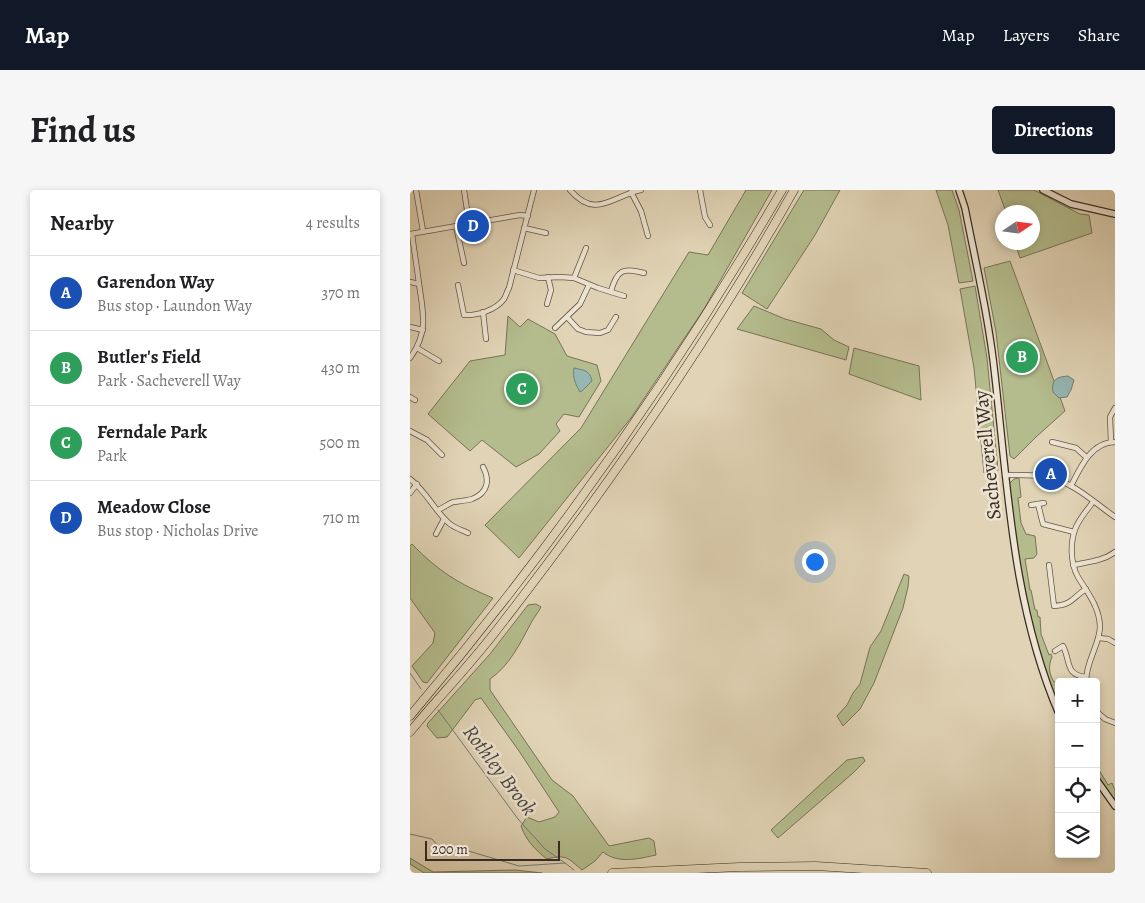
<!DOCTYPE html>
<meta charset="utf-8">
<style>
:root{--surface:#fff;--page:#f6f6f6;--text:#202124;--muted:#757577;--line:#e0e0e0;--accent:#111827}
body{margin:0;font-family:Alegreya,serif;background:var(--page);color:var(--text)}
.controls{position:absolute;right:15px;bottom:15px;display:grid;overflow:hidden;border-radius:5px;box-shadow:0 2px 8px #0003}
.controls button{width:45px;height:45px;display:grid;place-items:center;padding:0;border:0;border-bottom:1px solid var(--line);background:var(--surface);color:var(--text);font:25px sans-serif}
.compass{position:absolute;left:585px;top:15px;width:45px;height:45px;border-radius:50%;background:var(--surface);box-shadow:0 2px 8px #0003;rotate:77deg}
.scale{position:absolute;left:15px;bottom:12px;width:135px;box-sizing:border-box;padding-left:5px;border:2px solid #3a2b24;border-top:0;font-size:14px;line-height:18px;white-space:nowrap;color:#3a2b24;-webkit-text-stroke:4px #ece3d0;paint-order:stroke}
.you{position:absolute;left:404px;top:371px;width:18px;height:18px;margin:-12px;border:4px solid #fff;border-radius:50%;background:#1a73e8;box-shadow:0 0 0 8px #1a73e833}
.badge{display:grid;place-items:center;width:32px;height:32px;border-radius:50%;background:var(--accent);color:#fff;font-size:16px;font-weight:700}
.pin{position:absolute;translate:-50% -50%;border:2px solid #fff;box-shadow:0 1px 5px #0006}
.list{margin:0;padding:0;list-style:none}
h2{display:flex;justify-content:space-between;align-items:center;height:65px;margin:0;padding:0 20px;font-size:21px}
h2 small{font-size:16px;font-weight:400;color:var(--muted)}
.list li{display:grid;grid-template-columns:32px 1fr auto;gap:15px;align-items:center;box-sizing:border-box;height:75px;padding:0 20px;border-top:1px solid var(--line)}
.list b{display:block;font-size:19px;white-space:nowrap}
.list p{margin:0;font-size:16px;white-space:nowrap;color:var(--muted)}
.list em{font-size:16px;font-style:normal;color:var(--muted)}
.icon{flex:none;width:28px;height:28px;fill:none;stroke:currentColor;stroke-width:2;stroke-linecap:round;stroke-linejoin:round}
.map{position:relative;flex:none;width:705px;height:683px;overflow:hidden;border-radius:5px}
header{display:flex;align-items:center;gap:30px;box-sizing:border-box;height:70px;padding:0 25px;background:var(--accent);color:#fff}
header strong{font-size:24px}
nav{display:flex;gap:28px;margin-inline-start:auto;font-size:18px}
.intro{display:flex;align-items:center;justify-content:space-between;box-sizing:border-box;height:120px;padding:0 30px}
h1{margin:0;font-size:35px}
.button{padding:12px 22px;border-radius:5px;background:var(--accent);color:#fff;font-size:18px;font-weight:700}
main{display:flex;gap:30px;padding:0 30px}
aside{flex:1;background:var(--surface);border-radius:5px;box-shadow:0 2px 8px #0003}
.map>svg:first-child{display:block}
.green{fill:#b4bc8d;stroke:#777458}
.water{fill:#95b7b2;stroke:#717f79}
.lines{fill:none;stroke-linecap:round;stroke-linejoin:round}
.stream{stroke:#717f79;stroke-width:1}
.street-casing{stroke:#645548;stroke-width:6}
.secondary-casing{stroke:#3a2b24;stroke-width:8}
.highway-casing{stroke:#3a2b24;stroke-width:9}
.street{stroke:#ece3d0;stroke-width:4.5}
.secondary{stroke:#ece3d0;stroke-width:5.5}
.highway{stroke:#e1d4b6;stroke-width:8}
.labels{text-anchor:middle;stroke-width:5;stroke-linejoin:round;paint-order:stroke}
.street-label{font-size:20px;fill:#3a2b24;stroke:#ece3d0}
.water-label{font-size:21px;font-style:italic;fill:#4c4740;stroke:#ece3d0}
</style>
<header>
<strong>Map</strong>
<nav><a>Map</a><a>Layers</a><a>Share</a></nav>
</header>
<div class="intro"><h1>Find us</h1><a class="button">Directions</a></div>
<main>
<aside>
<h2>Nearby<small>4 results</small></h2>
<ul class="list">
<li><span class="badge" style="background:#1a4fb4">A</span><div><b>Garendon Way</b><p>Bus stop · Laundon Way</p></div><em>370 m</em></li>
<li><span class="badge" style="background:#2e9e5b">B</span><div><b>Butler's Field</b><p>Park · Sacheverell Way</p></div><em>430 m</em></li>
<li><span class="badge" style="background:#2e9e5b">C</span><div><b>Ferndale Park</b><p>Park</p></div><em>500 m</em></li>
<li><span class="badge" style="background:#1a4fb4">D</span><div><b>Meadow Close</b><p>Bus stop · Nicholas Drive</p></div><em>710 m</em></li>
</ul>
</aside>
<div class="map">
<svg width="705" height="683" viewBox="0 0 705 683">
<rect width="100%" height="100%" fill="#e1d4b6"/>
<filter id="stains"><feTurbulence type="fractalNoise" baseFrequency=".004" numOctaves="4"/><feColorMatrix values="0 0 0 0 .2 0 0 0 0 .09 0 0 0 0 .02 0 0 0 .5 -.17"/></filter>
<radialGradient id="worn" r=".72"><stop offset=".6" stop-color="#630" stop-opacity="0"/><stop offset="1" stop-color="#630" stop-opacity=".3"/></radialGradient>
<!-- green -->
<g class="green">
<polygon points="336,0 362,0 294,119 221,228 109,368 75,335 171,238 279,62 298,65"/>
<polygon points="394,0 430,0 405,45 357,119 332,103"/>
<polygon points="526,0 542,0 549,20 563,91 549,93 538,35"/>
<polygon points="588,0 624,0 670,24 679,25 682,43 610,68 605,53 622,52 622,22 596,22"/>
<polygon points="600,71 655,221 626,247 604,269 600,266 586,142 574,78"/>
<polygon points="565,96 577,168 588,280 574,283 564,178 550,99"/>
<polygon points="344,116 375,129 411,139 424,150 439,157 436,170 327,139"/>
<polygon points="98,126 110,137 118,129 145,144 157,166 187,175 191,191 169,227 154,224 146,234 150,241 129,264 106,277 72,250 60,261 18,224 60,171 95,165"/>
<polygon points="444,158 509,176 511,210 439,184"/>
<path d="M609 288 611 307 608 308 611 333 616 344 625 346 627 364 624 368 615 369 620 400H621L625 420H627L628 427H630L631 444 639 465 641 464 642 467C638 476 639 484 644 492H649V518C620 446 609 371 598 295L604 289Z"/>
<path d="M2 354C28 381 49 394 83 408L17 493 13 492 2 476 23 453 25 443 0 408V356Z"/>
<polygon points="494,384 499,386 498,397 493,418 464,493 450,519 433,536 427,526 437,515 443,503 450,494 460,457 471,441"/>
<path d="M126 414 131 417C128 423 124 427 121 433 110 454 99 476 80 489V500L142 590 163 606 199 656 239 648 244 651 246 665C228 669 208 674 193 662L185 671 172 680C158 668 156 664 137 669 125 660 116 650 111 636L117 627 129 632 145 627 149 622 109 561 71 508 65 510 37 547 27 548 17 536 18 533 80 464 118 415Z"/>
<polygon points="453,567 455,571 443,583 368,648 361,640 437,570"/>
<polygon points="686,575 698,595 702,593 705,600 705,612 686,585"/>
<polygon points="0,668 23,682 105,680 132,683 14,683 0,674"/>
</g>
<!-- water -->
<g class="water">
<path d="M164 178C173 180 180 180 182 191L172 201 170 202C166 195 162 187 164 178Z"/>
<path d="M658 186 664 190 661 200 657 207 649 208 643 202C641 189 647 187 658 186Z"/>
</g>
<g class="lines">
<!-- stream -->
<g class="stream">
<polyline points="0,483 11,499"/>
<polyline points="28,520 108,629 135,659 155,673"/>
<polyline points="0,644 22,649 29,657 43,660 55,660 109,676 155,673 164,680"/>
</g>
<defs>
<g id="street">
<polyline points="6,0 13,41"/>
<polyline points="54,0 59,33"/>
<path d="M160 0C186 30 202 6 231 0"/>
<polyline points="290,0 295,27 300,35"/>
<polyline points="221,2 231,21 238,46"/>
<polyline points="46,36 54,73"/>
<polyline points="114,38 136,43"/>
<polyline points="0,44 110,25 118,26"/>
<polyline points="103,80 129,88 150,87 164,88 188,98 214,106"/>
<polyline points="164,88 176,58"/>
<polyline points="0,92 9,94"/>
<path d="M48 95 54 125C67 126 86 120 94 109 96 106 97 101 99 98L124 0"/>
<path d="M201 101C207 80 213 77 234 83"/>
<polyline points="137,114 141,100 138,87"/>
<polyline points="73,122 76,149"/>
<polyline points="157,127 168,139 176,142 190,143 198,140 206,127"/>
<polyline points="0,137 13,140"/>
<polyline points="145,138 170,114 179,95"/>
<polyline points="7,158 29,171"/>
<path d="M0 168C19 142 13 122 9 94 7 77 4 60 2 44"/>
<polyline points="0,207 5,210"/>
<polyline points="0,241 17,250 32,265"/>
<polyline points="642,252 666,258 676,267"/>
<polyline points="701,252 700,227 705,218"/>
<path d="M595 285C610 285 627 284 642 288 665 294 685 313 705 327"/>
<path d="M0 289C17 302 25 322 40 334 45 338 52 340 58 343"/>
<path d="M661 296C670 278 681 252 705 252"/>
<polyline points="0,303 7,294"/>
<polyline points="628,314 633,334 664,342"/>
<polyline points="621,315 634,313"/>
<path d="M28 320C33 318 38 314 43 312 49 311 56 311 62 309 78 303 80 290 73 277"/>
<polyline points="26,344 34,329"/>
<path d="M639 375 644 416C662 415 662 408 676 399"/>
<path d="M663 375C678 372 693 371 705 362"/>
<polyline points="689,448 698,449 705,453"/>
<path d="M645 461 653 456C661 472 655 485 676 487"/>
<path d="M676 492C676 470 690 455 690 436 689 416 677 402 668 387 660 373 660 351 666 337 670 328 677 320 683 312"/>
<polyline points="686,521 695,529 705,533"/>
</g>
<g id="secondary">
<path d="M549 0 555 18C566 74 579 129 585 186 598 301 603 417 649 524"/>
<polyline points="633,0 661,14 705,24"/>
<polyline points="686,589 705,616"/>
</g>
<g id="highway">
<path d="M0 526C141 360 262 188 372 0"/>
<path d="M0 542C28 508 59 476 86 441 195 301 297 155 384 0"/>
<polyline points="202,683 329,677 406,676 517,683"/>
</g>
</defs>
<!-- street casing -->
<use href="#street" class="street-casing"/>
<!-- secondary casing -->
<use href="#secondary" class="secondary-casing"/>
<!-- highway casing -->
<use href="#highway" class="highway-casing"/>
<!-- street -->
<use href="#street" class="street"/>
<!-- secondary -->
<use href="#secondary" class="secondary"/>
<!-- highway -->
<use href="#highway" class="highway"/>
</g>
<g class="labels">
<!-- street labels -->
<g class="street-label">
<text transform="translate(577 265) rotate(-96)" y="7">Sacheverell Way</text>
</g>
<!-- water labels -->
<g class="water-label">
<text transform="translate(90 580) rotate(53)" y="7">Rothley Brook</text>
</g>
</g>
<rect width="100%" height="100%" filter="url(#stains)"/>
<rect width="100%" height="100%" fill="url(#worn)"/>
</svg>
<div class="controls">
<button>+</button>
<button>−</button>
<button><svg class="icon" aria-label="locate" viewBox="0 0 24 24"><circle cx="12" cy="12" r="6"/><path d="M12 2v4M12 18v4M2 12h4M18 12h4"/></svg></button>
<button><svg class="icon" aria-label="layers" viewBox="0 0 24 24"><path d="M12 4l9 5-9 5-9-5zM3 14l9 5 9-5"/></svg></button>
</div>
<svg class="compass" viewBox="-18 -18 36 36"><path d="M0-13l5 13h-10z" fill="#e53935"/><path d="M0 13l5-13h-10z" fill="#757577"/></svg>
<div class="scale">200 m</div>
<div class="you"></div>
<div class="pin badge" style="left:641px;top:284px;background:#1a4fb4">A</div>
<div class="pin badge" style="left:612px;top:167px;background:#2e9e5b">B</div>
<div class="pin badge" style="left:112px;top:199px;background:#2e9e5b">C</div>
<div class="pin badge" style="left:63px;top:36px;background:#1a4fb4">D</div>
</div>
</main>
